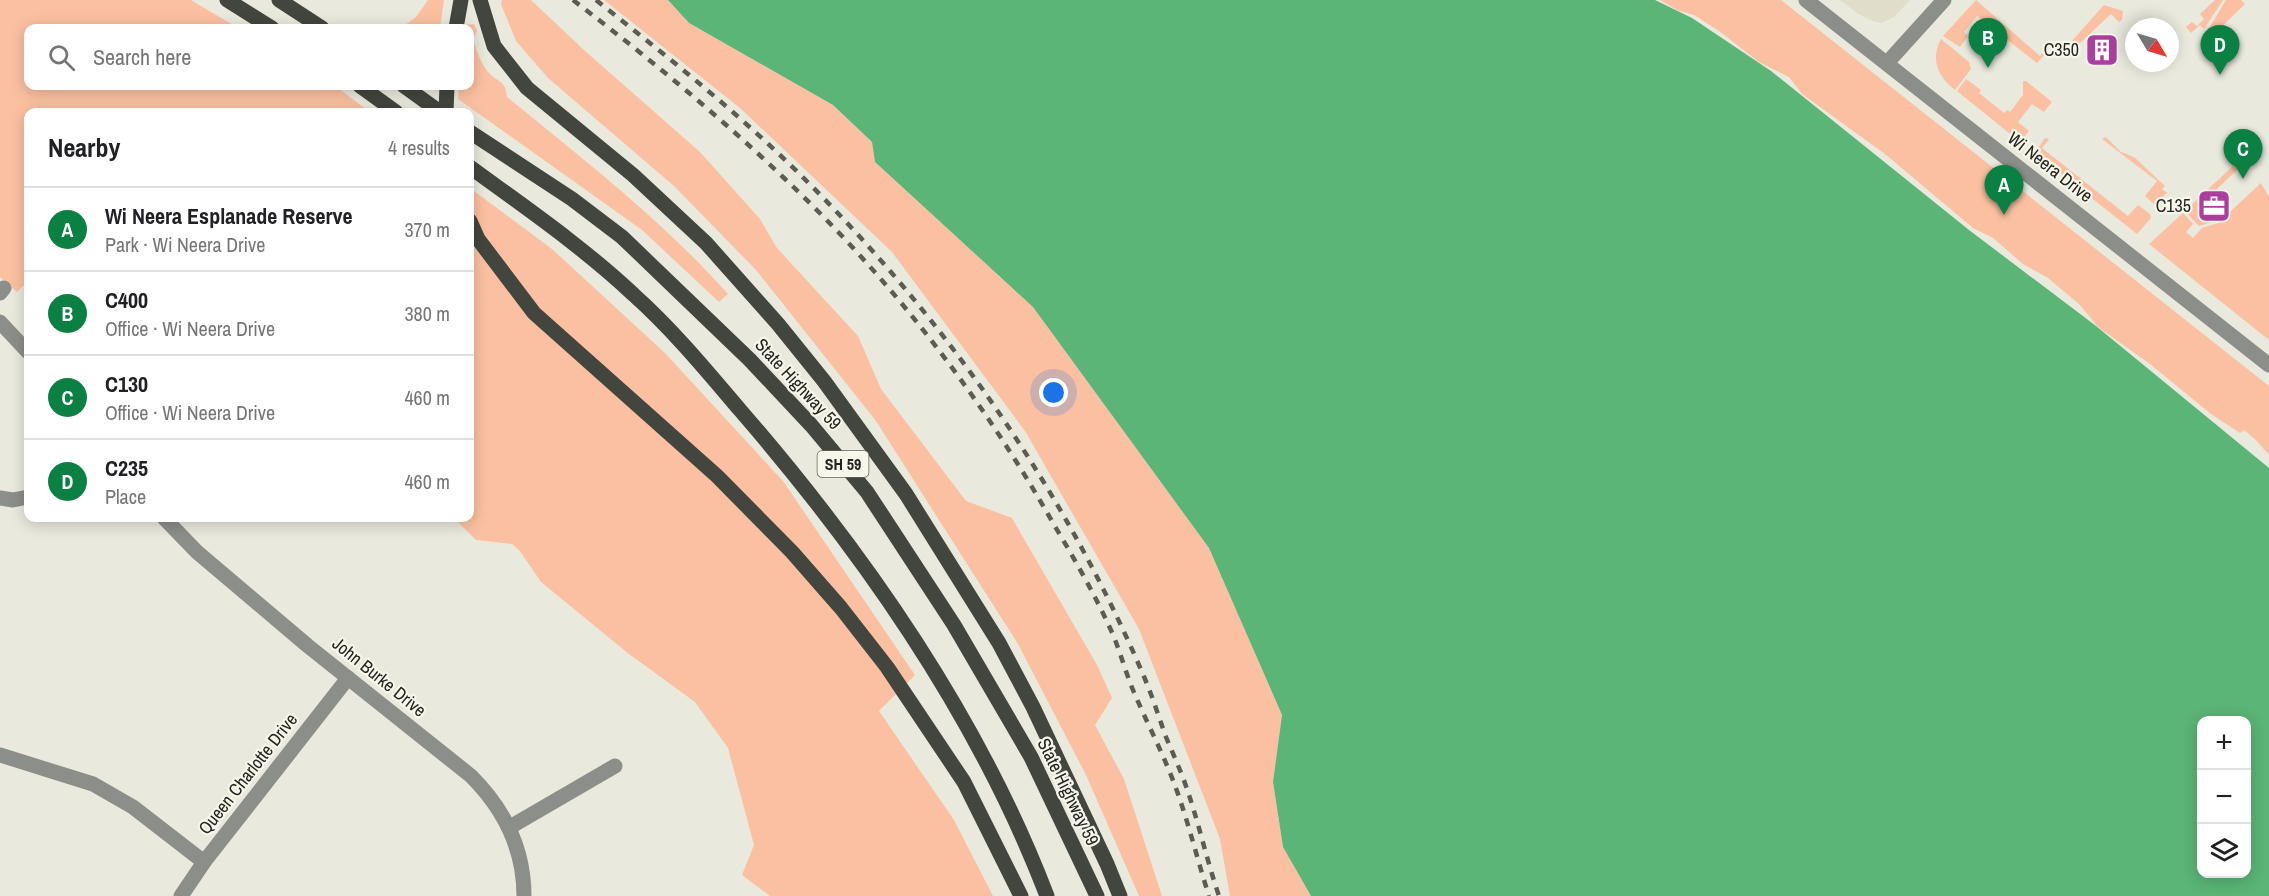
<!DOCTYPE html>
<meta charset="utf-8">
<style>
:root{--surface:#fff;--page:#f6f6f6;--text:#202124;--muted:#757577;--line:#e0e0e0;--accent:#0b8043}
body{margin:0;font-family:"Archivo Narrow",sans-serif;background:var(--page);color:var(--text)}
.controls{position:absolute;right:18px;bottom:18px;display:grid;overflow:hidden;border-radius:12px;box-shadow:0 3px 15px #0003}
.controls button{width:54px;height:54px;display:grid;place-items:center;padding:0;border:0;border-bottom:2px solid var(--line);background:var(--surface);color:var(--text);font:30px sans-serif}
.compass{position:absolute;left:2125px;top:18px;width:54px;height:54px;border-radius:50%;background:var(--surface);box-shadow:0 3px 15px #0003;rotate:128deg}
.you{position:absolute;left:1054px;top:393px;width:21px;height:21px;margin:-15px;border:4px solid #fff;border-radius:50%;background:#1a73e8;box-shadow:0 0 0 9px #1a73e833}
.badge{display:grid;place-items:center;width:39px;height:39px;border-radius:50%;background:var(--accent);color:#fff;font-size:20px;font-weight:700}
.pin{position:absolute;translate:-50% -50px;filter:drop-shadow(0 2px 3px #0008)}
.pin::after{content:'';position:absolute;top:32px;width:21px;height:18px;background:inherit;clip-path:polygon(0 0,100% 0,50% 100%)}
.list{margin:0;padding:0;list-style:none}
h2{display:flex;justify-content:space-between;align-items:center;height:78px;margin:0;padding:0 24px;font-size:26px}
h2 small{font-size:20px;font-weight:400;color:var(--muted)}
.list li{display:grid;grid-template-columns:39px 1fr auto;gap:18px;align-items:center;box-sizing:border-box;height:84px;padding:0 24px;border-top:2px solid var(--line)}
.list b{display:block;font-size:22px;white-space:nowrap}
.list p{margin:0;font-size:20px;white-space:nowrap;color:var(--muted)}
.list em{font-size:20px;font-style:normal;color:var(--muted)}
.icon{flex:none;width:33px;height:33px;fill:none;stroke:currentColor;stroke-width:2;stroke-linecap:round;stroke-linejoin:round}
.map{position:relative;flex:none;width:2269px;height:896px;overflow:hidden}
.search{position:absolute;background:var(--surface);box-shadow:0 3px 15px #0003;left:24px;top:24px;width:450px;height:66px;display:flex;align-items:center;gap:15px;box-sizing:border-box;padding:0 21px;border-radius:12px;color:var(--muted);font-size:22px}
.panel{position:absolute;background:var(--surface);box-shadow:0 3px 15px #0003;left:24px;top:108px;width:450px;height:414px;border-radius:12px}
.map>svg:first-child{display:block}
.built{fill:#e0ddcb}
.green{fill:#fbc0a1}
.water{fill:#5ab576;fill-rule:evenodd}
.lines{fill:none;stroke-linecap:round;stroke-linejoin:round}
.minor{stroke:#8c8e89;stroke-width:15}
.major{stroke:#42463e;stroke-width:15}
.rail{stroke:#5c5c55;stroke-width:4.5;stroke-dasharray:8 8;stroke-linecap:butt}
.labels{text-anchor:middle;stroke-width:4.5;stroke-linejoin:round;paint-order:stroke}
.shield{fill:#f7f6ea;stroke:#63635d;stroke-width:1.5}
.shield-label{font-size:16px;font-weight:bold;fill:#242420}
.poi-label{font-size:18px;fill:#242420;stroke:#f7f6ea;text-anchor:end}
.street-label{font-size:18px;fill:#242420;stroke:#f7f6ea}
</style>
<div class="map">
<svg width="2269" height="896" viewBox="0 0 2269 896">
<rect width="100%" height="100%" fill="#eae9dd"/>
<!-- built -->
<polygon class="built" points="1840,0 1910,0 1894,17 1881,23 1870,20 1857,13"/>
<!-- green -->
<g class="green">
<polygon points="0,0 191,0 238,28 28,28 28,86 335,86 370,112 28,112 28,281 17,292 0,277"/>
<polygon points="428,0 444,0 440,28 401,28 416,17"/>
<polygon points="502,0 531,0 584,50 700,152 760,219 777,248 858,336 881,389 966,501 1012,518 1097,665 1112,698 1095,725 1124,779 1162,896 1139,896 1086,775 1018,644 876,421 756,270 674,186 548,78 516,41 501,4"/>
<polygon points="604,0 668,0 689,23 833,105 872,142 875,162 1033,307 1209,548 1282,715 1273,782 1283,847 1311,896 1230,896 1220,839 1139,629 1025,431 892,252 740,108"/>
<polygon points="1660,0 1781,0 2269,386 2269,455 2256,440 2244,430 2240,433 2211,414 2150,364 2098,327 2080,305 2048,278 2023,264 1993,238 1973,228 1885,154 1802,94 1789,77 1759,62 1719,31 1694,15 1677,10"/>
<polygon points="1976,0 2040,56 2044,51 2046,53 2037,63 1977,16 1964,32 1968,36 1960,47 1943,36"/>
<polygon points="2215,0 2223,0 2204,29 2200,25 2191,33 2186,27 2192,22 2197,26 2204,19 2200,14"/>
<polygon points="2226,0 2241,0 2245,4 2214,34 2215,36 2213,38 2207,32"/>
<polygon points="2104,5 2123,11 2122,20 2119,22 2111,14 2067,55 2063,51"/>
<path d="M474 24 477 31 473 40C477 51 482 67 491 75 501 84 505 80 507 97 584 160 662 220 728 294L719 302 642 230 458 99 459 86H470V28H464V25Z"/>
<path d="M1941 39 1969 62 1971 69 1955 90C1938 77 1930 59 1941 39Z"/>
<polygon points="1966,79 1981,90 1979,93 2004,113 2007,110 2010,112 2023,95 2023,81 2026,81 2052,102 2044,112 2032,104 2018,122 2029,131 2020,142 1957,91"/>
<polygon points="2106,137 2121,152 2134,157 2165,186 2162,189 2167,193 2154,204 2145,196 2157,181 2102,139"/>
<polygon points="2045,138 2049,139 2042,148 2128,216 2138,205 2150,214 2151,218 2137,234 2035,153"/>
<polygon points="2235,164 2241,166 2201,204 2216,221 2199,226 2185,211"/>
<polygon points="2261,183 2269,197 2269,340 2149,244 2183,213 2193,224 2186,232 2193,238 2202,228 2218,223"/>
<polygon points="470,188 552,249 665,353 783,481 915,675 879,711 954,820 993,896 770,896 742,875 754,845 728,748 695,702 629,654 541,582 520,551 512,544 476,540 454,518 470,518"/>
</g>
<!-- water -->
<path class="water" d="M668 0H1655L1692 18 1771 71 1969 230 2096 326 2269 468V896H1311L1283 847 1273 782 1282 715 1209 548 1033 307 875 162 872 142 833 105 689 23ZM2202 720H2246V874H2202Z"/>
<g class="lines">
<!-- minor -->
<g class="minor">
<polyline points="1806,0 2269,365"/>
<polyline points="1887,63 1944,0"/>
<polyline points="0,293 4,288"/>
<polyline points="0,322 28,352"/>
<polyline points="0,498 13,500 28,497"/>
<path d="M164 518 197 552 308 646 471 776C504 809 524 849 524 896"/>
<polyline points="0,755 93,784 133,807 204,862"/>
<polyline points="510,827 615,766"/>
<polyline points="181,896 204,862 348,678"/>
</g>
<!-- major -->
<g class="major">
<polyline points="227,0 272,28"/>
<polyline points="279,0 322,28"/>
<polyline points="480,0 494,46 527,88 633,175 706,243 778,324 824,381 906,494 999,643 1033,707 1107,864 1120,896"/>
<polyline points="456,28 461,0"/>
<polyline points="360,86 396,112"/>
<polyline points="404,86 440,112"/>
<polyline points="446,112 447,86"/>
<polyline points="470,132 572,199 622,237 750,360 811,425 867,492 954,625 1031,757 1097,896"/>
<path d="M470 167C526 208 583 247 634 295 673 330 706 370 740 410 864 553 979 718 1047 896"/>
<polyline points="470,221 478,239 534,313 717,476 792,552 841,608 887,667 964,782 1021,896"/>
</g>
<!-- rail -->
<g class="rail">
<path d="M573 0C646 56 717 114 784 178 890 278 981 396 1053 523 1075 560 1097 598 1114 637 1121 655 1126 673 1133 690 1146 721 1162 751 1174 783 1188 820 1197 859 1209 896"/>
<path d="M596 0C659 50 722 100 780 155 934 302 1062 483 1145 679 1153 698 1159 718 1166 737 1173 754 1181 771 1187 789 1199 824 1207 861 1219 896"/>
</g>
</g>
<!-- icons -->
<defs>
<symbol id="building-square" viewBox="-11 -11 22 22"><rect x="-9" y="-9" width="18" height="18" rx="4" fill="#ac3f9e" stroke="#f7f6ea"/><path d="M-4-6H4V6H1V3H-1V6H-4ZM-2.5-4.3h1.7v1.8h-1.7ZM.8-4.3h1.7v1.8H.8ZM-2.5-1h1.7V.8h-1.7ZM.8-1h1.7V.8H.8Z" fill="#fff"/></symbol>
<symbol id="office-square" viewBox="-11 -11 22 22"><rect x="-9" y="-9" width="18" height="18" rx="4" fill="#ac3f9e" stroke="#f7f6ea"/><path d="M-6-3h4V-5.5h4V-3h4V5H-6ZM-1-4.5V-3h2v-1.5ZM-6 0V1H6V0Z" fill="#fff"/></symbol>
</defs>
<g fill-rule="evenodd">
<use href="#building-square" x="2083" y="31" width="38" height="38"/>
<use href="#office-square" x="2195" y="187" width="38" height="38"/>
</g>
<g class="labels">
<!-- shield labels -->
<rect class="shield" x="817.5" y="451" width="51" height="26" rx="4.5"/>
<g class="shield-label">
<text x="843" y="470">SH 59</text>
</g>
<!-- poi labels -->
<g class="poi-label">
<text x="2079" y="56">C350</text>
<text x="2191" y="212">C135</text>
</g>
<!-- street labels -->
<g class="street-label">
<text transform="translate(2050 167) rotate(38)" y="6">Wi Neera Drive</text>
<text transform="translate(798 384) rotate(47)" y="6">State Highway 59</text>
<text transform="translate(379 677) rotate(39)" y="6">John Burke Drive</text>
<text transform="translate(248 774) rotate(-52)" y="6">Queen Charlotte Drive</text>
<text transform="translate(1068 792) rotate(64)" y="6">State Highway 59</text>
</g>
</g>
</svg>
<div class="controls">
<button>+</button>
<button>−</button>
<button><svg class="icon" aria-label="layers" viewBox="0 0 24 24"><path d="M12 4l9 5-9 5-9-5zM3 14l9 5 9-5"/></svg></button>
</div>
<svg class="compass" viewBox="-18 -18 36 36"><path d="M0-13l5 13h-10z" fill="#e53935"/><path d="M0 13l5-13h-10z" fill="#757577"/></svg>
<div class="you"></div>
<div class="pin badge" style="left:2004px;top:215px">A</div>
<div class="pin badge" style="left:1988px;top:68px">B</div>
<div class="pin badge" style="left:2243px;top:179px">C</div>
<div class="pin badge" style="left:2220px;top:75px">D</div>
<div class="search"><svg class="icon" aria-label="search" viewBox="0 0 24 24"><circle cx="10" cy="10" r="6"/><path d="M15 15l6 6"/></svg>Search here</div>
<section class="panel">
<h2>Nearby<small>4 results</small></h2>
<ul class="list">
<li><span class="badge">A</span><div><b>Wi Neera Esplanade Reserve</b><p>Park · Wi Neera Drive</p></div><em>370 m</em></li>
<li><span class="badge">B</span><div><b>C400</b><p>Office · Wi Neera Drive</p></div><em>380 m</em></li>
<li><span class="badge">C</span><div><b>C130</b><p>Office · Wi Neera Drive</p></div><em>460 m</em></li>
<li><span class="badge">D</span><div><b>C235</b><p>Place</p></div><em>460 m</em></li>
</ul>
</section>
</div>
